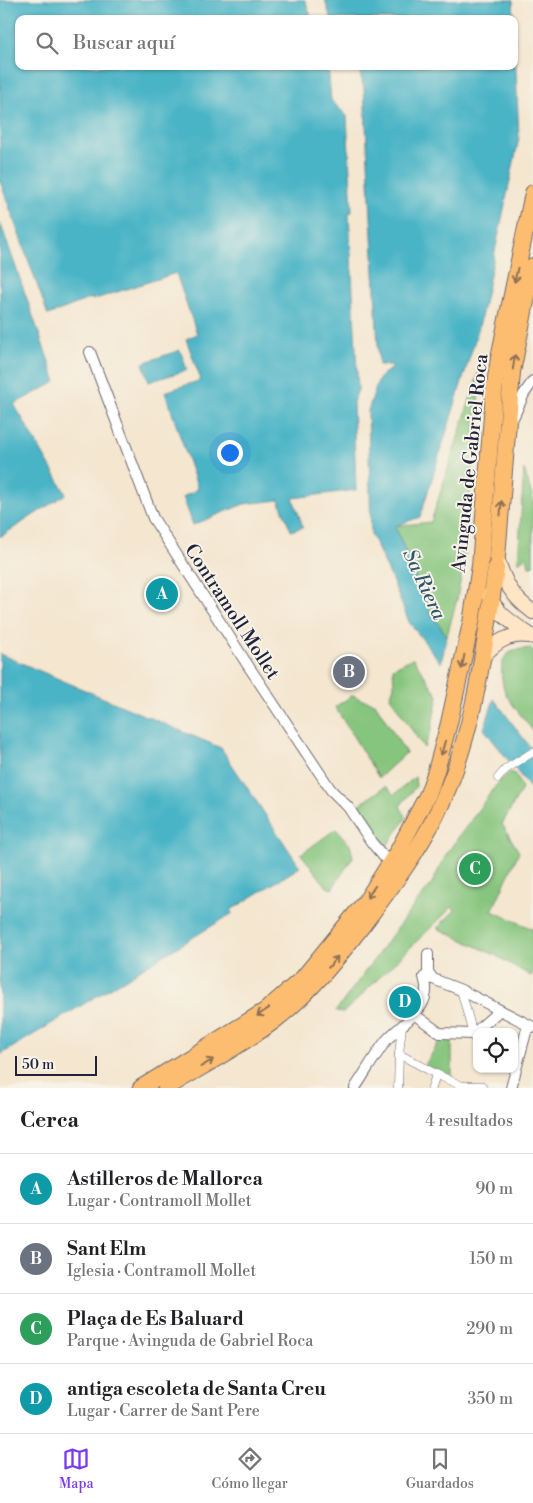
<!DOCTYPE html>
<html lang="es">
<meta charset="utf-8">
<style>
:root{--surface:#fff;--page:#f6f6f6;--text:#202124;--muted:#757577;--line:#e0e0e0;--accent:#7c3aed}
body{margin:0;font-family:"Libre Bodoni",serif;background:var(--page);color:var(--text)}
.controls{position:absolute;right:15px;bottom:15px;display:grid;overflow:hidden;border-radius:10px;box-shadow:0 1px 4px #0004}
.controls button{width:45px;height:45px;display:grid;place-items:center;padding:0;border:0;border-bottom:1px solid var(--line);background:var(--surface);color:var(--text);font:25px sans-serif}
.scale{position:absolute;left:15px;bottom:12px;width:82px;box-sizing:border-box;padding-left:5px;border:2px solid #22223b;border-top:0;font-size:14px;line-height:18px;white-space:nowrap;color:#22223b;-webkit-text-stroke:4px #f7f3e8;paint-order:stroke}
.you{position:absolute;left:229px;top:452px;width:18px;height:18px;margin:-12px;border:4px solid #fff;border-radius:50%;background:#1a73e8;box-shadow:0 0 0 8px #1a73e833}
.badge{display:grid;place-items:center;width:32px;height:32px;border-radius:50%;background:var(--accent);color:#fff;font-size:16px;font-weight:700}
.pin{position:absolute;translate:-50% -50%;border:2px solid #fff;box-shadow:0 1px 5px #0006}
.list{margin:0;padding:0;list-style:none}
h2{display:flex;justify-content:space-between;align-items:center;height:65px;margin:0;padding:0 20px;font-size:21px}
h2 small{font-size:16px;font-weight:400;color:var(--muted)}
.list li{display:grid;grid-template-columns:32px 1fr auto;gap:15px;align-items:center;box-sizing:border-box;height:70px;padding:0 20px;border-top:1px solid var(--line)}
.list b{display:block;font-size:19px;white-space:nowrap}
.list p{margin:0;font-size:16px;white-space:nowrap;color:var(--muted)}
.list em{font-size:16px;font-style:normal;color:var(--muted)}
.icon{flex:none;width:28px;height:28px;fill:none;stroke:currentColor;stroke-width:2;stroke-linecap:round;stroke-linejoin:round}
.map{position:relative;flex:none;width:533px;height:1088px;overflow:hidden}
.search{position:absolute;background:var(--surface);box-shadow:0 1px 4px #0004;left:15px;right:15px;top:15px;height:55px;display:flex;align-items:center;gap:12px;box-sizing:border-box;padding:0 18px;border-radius:10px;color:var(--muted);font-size:19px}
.sheet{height:345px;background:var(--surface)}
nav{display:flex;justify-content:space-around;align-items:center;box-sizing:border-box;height:70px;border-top:1px solid var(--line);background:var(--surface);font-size:14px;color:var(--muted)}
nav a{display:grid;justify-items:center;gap:2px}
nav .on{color:var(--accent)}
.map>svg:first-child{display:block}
.green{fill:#86c57d;stroke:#54745c}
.water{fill:#49b4c6;stroke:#366b80}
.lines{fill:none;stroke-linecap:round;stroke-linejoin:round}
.pedestrian-casing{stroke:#6c676f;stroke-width:9}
.minor-casing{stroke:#6c676f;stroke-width:12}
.secondary-casing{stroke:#6c676f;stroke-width:16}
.trunk-casing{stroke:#6c676f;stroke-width:18}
.pedestrian{stroke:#fff;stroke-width:8}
.minor{stroke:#fff;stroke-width:10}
.secondary{stroke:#fee5c5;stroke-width:14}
.trunk{stroke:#fcbd6f;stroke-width:16}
.oneway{stroke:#8f7055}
.labels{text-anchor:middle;stroke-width:4;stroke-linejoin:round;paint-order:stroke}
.street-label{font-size:19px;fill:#22223b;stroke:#f7f3e8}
.water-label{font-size:20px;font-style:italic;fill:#30556c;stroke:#f7f3e8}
</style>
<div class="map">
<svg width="533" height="1088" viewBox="0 0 533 1088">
<rect width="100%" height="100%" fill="#f7f3e8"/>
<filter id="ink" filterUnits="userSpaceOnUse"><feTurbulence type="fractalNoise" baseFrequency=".02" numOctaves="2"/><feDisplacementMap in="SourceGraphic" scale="10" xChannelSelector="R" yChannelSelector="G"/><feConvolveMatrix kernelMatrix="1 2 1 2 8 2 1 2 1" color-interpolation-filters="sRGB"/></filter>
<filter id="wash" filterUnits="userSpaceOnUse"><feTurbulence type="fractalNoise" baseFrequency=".0096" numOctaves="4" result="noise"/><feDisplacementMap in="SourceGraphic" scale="20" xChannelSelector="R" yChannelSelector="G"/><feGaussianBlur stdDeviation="1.12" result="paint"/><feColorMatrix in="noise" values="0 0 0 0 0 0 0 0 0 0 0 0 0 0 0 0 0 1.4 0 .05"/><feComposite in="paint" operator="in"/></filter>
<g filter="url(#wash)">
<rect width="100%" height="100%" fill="#f4e6cf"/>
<!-- green -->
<g class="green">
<polygon points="481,365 465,555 457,599 447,636 429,611 395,526 431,522"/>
<polygon points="524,469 533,499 533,566 529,566 527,556 518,562"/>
<path d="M531 648 533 650V731C525 720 510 703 505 692 501 680 498 659 511 652 517 649 524 649 531 648Z"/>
<polygon points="413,658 438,696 431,730 424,748 390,697 394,686 393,668"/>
<polygon points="353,695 362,700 375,703 406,753 379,778 335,707"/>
<polygon points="510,772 516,775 522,789 502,824 519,852 492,911 533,929 533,973 531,976 495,955 437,928 455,910 452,907 343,1013 336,1011 412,908 431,885 447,853 497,784"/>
<polygon points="415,777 416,786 400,806 406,818 384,850 357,815 359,805 386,786 394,795"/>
<polygon points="336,829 350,845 353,857 332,889 327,887 301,854"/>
<polygon points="443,1035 452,1036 452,1079 424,1067"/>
</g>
<!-- water -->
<g class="water">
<polygon points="0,0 305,0 312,19 19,19 19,66 328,66 331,100 347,116 352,212 349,213 349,215 358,390 353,402 356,490 293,498 303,527 291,531 279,500 244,504 193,525 183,497 198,489 165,392 201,380 186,339 197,334 176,273 92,300 91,298 48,315 0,181"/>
<polygon points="325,0 513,0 514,19 331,19"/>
<polygon points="514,27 519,138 479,327 420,517 395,526 429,611 447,636 441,663 409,622 391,577 371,534 368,411 377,383 382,375 392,368 393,365 379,365 364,88 358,66 514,66"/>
<polygon points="0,222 56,382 14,404 66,494 0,537"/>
<polygon points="180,350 187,370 149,382 143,363"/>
<polygon points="0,654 221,748 300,867 231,910 233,913 0,1055"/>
<polygon points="494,699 533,751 533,792 484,729"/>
</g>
</g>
<g filter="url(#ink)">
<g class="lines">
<defs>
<g id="pedestrian">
<polyline points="498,778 506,769 533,752"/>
<polyline points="461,990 474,1038"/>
<polyline points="399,1054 436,1074 462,1086 482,1086"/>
<polyline points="398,1088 399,1054 402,1026"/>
<polyline points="432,1088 436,1074"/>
</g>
<g id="minor">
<polyline points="90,352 153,518 247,664 331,790 348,807 372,843 390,864 394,864"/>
<polyline points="513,418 524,394 533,381"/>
<polyline points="428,954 428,972 433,979 461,990 533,1027"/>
<polyline points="415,1015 440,1033 473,1034 500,1010"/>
<path d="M355 1088C365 1073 374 1057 385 1042 401 1022 435 1009 424 977"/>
<polyline points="511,1088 528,1025"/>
</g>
<g id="secondary">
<path d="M497 558C505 583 511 596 533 612"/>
<path d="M489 595C497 615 516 625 533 637"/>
<path d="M482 658C495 642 509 633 530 636"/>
</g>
<g id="trunk">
<polyline points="497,557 512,372 533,266"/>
<polyline points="141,1088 265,1011 303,978 366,901 399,849 428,794 436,771 449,723 471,623 480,566 494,391 499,358 533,193"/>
<path d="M166 1088C202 1066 241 1046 275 1020 309 994 336 960 362 926 389 890 417 854 437 813 474 738 484 650 496 568"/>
</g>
</defs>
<!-- pedestrian casing -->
<use href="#pedestrian" class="pedestrian-casing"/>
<!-- minor casing -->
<use href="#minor" class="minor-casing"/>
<!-- secondary casing -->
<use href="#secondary" class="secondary-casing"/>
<!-- trunk casing -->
<use href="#trunk" class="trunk-casing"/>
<!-- pedestrian -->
<use href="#pedestrian" class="pedestrian"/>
<!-- minor -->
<use href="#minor" class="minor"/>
<!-- secondary -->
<use href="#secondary" class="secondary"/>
<!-- trunk -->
<use href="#trunk" class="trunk"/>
</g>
<!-- one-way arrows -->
<defs><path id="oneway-shaft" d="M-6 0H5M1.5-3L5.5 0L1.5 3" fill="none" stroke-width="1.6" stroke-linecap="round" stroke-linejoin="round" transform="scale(1.25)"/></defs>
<g class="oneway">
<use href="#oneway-shaft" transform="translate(516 275) rotate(102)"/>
<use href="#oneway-shaft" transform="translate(514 362) rotate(-81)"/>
<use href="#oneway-shaft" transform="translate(501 508) rotate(-86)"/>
<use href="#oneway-shaft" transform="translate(463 662) rotate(101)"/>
<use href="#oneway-shaft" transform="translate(443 748) rotate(106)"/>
<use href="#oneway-shaft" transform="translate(371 892) rotate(124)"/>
<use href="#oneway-shaft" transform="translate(333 962) rotate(-50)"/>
<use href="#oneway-shaft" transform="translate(263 1012) rotate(146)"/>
<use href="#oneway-shaft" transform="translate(207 1063) rotate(-31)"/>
</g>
</g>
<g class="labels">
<!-- street labels -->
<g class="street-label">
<text transform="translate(469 463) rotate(-84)" y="7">Avinguda de Gabriel Roca</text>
<text transform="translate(233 611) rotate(57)" y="7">Contramoll Mollet</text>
</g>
<!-- water labels -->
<g class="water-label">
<text transform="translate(425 584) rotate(65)" y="7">Sa Riera</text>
</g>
</g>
</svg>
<div class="controls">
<button><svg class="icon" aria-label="locate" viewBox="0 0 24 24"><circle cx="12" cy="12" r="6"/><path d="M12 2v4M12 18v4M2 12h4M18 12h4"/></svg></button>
</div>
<div class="scale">50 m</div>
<div class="you"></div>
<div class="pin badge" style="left:162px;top:594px;background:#0f9aa8">A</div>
<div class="pin badge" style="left:349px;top:672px;background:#6b7280">B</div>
<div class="pin badge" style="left:475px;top:869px;background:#2e9e5b">C</div>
<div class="pin badge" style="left:405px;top:1002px;background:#0f9aa8">D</div>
<div class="search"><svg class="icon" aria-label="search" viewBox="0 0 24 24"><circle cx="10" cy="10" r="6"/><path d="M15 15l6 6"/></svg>Buscar aquí</div>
</div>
<section class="sheet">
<h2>Cerca<small>4 resultados</small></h2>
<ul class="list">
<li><span class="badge" style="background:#0f9aa8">A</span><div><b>Astilleros de Mallorca</b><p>Lugar · Contramoll Mollet</p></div><em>90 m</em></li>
<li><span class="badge" style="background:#6b7280">B</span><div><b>Sant Elm</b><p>Iglesia · Contramoll Mollet</p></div><em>150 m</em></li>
<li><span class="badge" style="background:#2e9e5b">C</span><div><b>Plaça de Es Baluard</b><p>Parque · Avinguda de Gabriel Roca</p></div><em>290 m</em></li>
<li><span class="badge" style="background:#0f9aa8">D</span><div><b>antiga escoleta de Santa Creu</b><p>Lugar · Carrer de Sant Pere</p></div><em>350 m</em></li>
</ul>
</section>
<nav>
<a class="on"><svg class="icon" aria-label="map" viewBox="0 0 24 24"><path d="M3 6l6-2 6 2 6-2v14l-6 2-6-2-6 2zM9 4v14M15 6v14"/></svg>Mapa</a>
<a><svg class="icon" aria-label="directions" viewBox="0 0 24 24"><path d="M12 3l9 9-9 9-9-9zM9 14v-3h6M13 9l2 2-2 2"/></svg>Cómo llegar</a>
<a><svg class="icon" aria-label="saved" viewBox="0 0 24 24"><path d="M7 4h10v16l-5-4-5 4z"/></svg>Guardados</a>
</nav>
